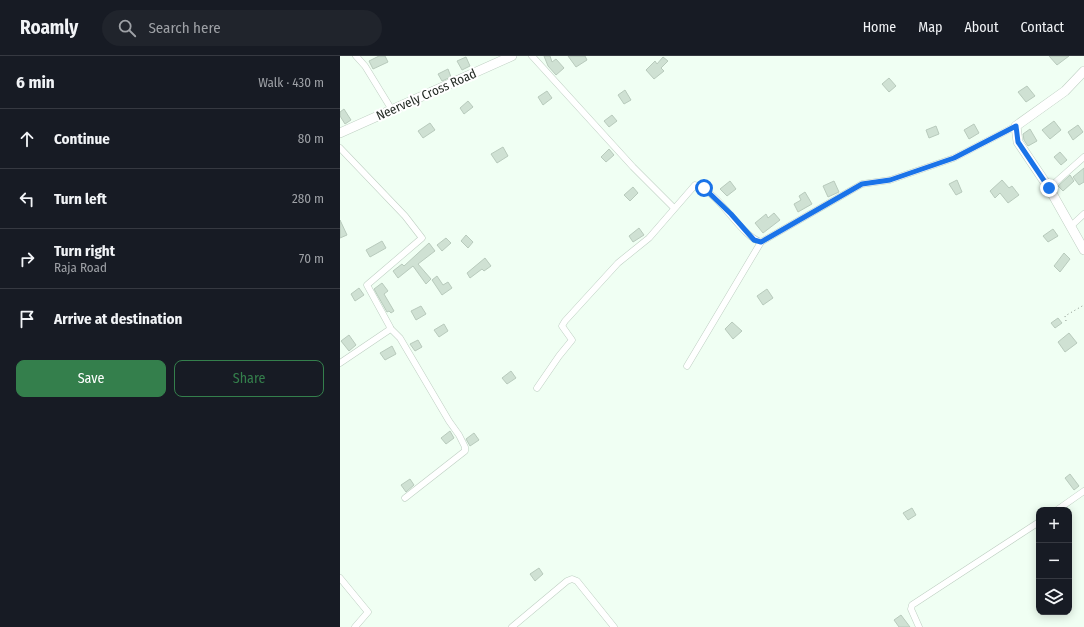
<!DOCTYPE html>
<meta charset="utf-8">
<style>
:root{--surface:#171b24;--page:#20242c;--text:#f1f3f6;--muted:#9ea1a6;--line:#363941;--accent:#347f4c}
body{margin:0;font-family:"Fira Sans Condensed",sans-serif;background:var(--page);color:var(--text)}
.controls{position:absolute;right:12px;bottom:12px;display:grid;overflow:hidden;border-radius:8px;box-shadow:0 2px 10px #0003}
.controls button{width:36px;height:36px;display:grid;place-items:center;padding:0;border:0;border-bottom:1px solid var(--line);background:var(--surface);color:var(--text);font:20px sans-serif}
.stop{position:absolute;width:12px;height:12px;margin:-9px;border:3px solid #1a73e8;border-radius:50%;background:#fff}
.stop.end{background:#1a73e8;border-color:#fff;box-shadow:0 1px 4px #0008}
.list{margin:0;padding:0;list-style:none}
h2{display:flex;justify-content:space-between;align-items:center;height:52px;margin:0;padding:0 16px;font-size:17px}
h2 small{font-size:13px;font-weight:400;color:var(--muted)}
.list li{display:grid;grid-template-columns:26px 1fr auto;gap:12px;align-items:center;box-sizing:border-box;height:60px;padding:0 16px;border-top:1px solid var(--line)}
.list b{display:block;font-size:15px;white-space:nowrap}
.list p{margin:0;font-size:13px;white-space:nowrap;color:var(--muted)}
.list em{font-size:13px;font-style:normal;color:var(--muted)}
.actions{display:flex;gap:8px;padding:12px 16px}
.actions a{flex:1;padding:9px 0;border:1px solid var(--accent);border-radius:8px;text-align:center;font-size:14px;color:var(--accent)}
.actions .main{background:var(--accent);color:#fff}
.icon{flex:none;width:22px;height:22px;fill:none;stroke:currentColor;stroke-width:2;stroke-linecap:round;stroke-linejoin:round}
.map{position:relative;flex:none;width:744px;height:571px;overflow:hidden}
header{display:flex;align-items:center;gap:24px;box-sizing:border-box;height:56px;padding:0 20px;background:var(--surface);border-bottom:1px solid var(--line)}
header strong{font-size:19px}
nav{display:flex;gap:22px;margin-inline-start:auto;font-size:14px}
.search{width:280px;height:36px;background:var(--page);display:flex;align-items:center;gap:10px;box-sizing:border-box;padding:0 14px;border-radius:22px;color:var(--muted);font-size:15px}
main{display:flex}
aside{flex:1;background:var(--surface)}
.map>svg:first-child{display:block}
.building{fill:#cfe1d3;stroke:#b8cabc}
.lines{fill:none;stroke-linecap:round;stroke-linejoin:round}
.street-casing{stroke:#becfc2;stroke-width:7}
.secondary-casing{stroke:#becfc2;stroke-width:10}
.path{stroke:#8b968d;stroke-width:1;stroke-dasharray:1 3;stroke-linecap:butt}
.street{stroke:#fff;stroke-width:6}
.secondary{stroke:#fff;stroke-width:9}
.route{stroke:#1a73e8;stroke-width:5}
.labels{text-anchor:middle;stroke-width:4;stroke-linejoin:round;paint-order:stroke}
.street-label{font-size:13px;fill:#262d27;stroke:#fff}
</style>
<header>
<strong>Roamly</strong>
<div class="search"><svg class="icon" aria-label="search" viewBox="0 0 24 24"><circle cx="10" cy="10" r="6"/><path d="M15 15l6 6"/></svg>Search here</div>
<nav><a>Home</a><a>Map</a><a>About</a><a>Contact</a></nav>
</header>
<main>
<aside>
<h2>6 min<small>Walk · 430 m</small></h2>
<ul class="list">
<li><svg class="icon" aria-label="ahead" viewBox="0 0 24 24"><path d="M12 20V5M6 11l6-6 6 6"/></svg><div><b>Continue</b></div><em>80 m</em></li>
<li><svg class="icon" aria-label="left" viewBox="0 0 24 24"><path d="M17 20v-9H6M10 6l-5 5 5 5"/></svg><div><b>Turn left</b></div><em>280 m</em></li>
<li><svg class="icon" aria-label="right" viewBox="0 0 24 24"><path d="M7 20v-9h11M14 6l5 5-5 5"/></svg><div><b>Turn right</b><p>Raja Road</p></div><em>70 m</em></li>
<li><svg class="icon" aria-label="arrive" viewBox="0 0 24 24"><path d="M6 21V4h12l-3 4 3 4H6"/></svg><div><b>Arrive at destination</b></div></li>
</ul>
<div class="actions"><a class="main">Save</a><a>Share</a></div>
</aside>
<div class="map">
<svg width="744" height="571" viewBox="0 0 744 571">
<rect width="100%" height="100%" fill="#f0fff3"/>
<!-- building -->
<g class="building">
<polygon points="39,0 45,0 48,6 33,13 29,5"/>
<polygon points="204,0 210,0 212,6 216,3 224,12 216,19 208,10"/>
<polygon points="228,0 245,0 247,4 236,11"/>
<polygon points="709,0 729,0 717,9"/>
<polygon points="126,1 130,10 122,14 117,5"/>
<polygon points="323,1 328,5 321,12 324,15 314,23 306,14 315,5 317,8"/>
<polygon points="108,13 111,21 102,25 98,18"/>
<polygon points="549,22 556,30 549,36 542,28"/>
<polygon points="687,30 695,40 686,46 678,36"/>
<polygon points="285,34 291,44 284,48 278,39"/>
<polygon points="207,35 212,42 203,49 198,41"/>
<polygon points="128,45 133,51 124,58 120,52"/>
<polygon points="4,53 11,64 5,68 0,60 0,56"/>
<polygon points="272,59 277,65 269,71 264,65"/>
<polygon points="714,65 721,74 710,83 702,74"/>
<polygon points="90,67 95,74 83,82 78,75"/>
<polygon points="634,68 639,77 629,83 624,74"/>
<polygon points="738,69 743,76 733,84 728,76"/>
<polygon points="596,70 599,78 589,82 586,74"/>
<polygon points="690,73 697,85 688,90 684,84 683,78"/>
<polygon points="163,91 168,100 157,107 151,98"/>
<polygon points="269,93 274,99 266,106 261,101"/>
<polygon points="720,96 727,104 721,109 714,101"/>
<polygon points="744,112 744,126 739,129 733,121"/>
<polygon points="730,119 734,125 723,135 718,130"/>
<polygon points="617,124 622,136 616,139 609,128"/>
<polygon points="662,124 669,132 672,130 679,139 668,147 660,137 655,142 650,135"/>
<polygon points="390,125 396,133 387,140 380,133"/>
<polygon points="494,125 499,136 488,141 483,130"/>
<polygon points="293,131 298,137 290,145 284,139"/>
<polygon points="465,136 472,148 458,156 454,148 461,144 459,140"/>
<polygon points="434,157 440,164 423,177 415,167 426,158 428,162"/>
<polygon points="0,164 7,179 0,182"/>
<polygon points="299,172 304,179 293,186 289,180"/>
<polygon points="713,173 718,180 708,186 703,180"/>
<polygon points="126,179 133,186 128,192 121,185"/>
<polygon points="106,182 111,187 102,195 97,189"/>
<polygon points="42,185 46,192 30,201 26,194"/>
<polygon points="89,187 95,195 78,208 91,223 86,228 73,210 58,222 53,215 62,208 64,210"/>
<polygon points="724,197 730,203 720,216 714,210"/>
<polygon points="145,202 151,210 144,215 142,213 130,222 127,217"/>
<polygon points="97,220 103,229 108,226 112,232 102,239 92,224"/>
<polygon points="42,227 48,235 44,238 54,255 51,257 49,255 47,256 34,233"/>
<polygon points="19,232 24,239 15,245 11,238"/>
<polygon points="427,233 433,242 423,249 417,240"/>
<polygon points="81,250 86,258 76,264 71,255"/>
<polygon points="718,262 722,267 715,272 711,267"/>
<polygon points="392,266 402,275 393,283 385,273"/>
<polygon points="104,268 108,275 99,281 94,274"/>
<polygon points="729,277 737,287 725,296 718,286"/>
<polygon points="9,279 16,289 9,295 1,285"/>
<polygon points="78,284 82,291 75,295 70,288"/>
<polygon points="52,290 56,298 45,304 40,297"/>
<polygon points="171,315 176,322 167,328 162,322"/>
<polygon points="110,375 114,382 106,388 101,382"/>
<polygon points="134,377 139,384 130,390 126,383"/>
<polygon points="730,418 739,430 734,434 725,422"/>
<polygon points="70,423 74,429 66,436 61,429"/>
<polygon points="572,452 576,459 568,464 563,457"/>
<polygon points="199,512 203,518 195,525 190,518"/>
<polygon points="561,559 570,571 559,571 554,564"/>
</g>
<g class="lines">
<defs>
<g id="street">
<polyline points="16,0 25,10 52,54"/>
<polyline points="192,0 293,111 334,152"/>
<polyline points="0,92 65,160 82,182 27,229 50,271 49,274 0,307"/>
<polyline points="709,132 744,101"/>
<polyline points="731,170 744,158"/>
<polyline points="50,272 60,282 109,365 119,379 125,391 125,395 65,442"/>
<polyline points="347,310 421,186"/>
<path d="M197 332 219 300 232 284 222 270 225 265 278 207 309 182 355 129C382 138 399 179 421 186L522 128 550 124 614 102 676 70"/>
<polyline points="717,454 744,435"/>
<polyline points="0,522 28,556 15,571"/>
<polyline points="172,571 227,525 232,523 237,525 274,571"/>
<polyline points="579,571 571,553 572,549 699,466"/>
</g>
<g id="secondary">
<polyline points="744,15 725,35 676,70 678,86 709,132 744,194"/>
<polyline points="0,77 172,0"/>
</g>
</defs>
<!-- street casing -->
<use href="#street" class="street-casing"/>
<!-- secondary casing -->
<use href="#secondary" class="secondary-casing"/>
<!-- path -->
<polyline class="path" points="726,265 725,260 744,249"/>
<!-- street -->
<use href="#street" class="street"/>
<!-- secondary -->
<use href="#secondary" class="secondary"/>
</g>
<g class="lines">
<!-- route -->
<polyline class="route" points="364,132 391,158 414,184 421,186 522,128 550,124 614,102 676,70 678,86 709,132"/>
</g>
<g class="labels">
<!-- street labels -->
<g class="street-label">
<text transform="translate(86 38) rotate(-24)" y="5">Neervely Cross Road</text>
</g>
</g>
</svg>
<div class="controls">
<button>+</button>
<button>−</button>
<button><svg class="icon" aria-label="layers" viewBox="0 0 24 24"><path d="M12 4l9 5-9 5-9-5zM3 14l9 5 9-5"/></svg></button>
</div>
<div class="stop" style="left:364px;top:132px"></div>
<div class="stop end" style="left:709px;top:132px"></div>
</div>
</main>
